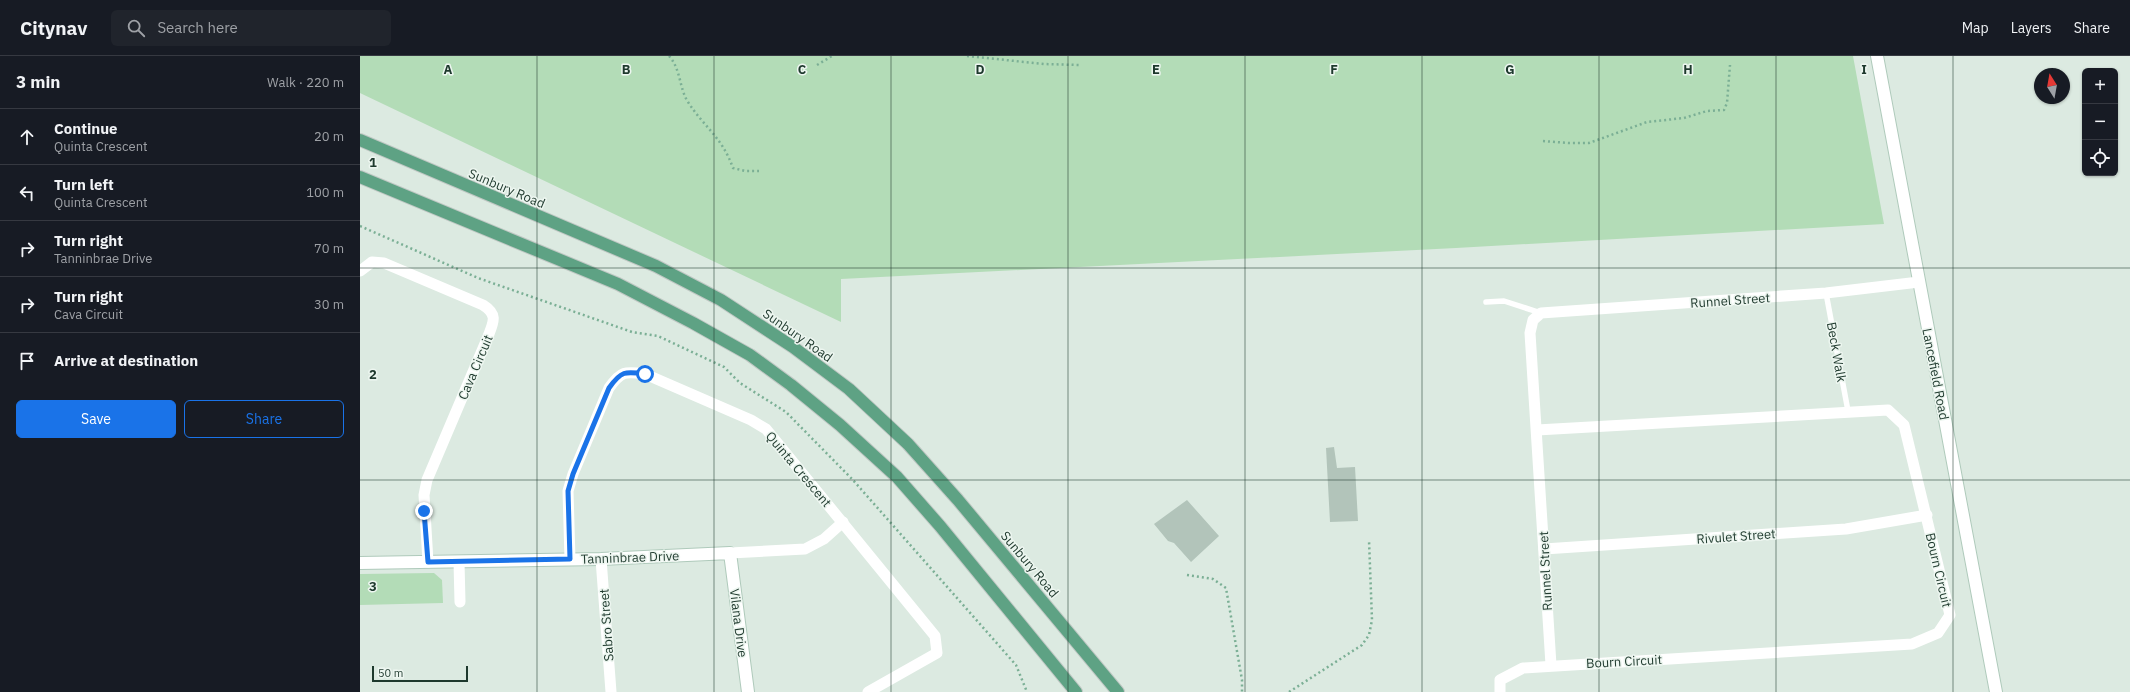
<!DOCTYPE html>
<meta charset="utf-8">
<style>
:root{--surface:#171b24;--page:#20242c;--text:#f1f3f6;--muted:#9ea1a6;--line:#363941;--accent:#1a73e8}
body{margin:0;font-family:"IBM Plex Sans",sans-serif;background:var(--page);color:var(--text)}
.controls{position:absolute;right:12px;top:12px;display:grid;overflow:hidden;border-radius:6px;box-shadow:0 1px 3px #0004}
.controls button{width:36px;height:36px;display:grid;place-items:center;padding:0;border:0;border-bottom:1px solid var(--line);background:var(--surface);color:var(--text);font:20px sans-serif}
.compass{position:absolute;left:1674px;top:12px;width:36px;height:36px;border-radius:50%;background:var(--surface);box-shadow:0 1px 3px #0004;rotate:349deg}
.scale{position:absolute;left:12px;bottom:10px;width:96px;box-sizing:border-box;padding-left:4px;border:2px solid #1e392d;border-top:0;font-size:11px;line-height:14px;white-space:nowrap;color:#1e392d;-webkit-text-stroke:3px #edf6f0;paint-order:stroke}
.stop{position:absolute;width:12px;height:12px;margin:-9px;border:3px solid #1a73e8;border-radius:50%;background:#fff}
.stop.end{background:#1a73e8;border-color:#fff;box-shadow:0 1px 4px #0008}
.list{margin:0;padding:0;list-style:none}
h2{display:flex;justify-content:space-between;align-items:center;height:52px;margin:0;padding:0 16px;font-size:17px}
h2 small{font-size:13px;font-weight:400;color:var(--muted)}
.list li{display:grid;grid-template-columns:26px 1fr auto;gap:12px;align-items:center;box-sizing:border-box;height:56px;padding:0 16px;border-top:1px solid var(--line)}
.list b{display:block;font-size:15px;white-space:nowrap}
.list p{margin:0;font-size:13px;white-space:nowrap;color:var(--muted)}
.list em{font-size:13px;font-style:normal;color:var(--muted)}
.actions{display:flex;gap:8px;padding:12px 16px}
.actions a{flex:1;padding:9px 0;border:1px solid var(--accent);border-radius:6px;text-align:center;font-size:14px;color:var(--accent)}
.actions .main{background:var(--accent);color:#fff}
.icon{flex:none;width:22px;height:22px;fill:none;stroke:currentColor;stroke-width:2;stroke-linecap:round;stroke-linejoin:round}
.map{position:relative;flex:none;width:1770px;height:636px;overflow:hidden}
header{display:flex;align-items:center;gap:24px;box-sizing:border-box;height:56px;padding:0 20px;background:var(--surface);border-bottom:1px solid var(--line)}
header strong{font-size:19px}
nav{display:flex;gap:22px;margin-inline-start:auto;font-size:14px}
.search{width:280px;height:36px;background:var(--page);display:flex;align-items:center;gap:10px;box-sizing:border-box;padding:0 14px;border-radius:6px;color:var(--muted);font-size:15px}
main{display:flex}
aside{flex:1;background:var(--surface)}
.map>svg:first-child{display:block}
.green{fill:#b3dcb7}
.building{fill:#b2c4ba}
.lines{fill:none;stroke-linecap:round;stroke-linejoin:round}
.secondary-casing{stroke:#afcabb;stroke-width:14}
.primary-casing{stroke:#c0c8c4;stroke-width:14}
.path{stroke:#7baf95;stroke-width:2.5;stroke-dasharray:2 3;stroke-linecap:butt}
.lane{stroke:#fff;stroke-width:5.5}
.street{stroke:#fff;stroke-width:11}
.secondary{stroke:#fff;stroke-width:12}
.primary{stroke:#5ea284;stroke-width:12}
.route{stroke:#1a73e8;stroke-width:5}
.grid{fill:none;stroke:#1e392d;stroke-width:1;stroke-opacity:0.55}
.labels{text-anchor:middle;stroke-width:3;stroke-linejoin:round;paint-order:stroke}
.street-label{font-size:13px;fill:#1e392d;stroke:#edf6f0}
.grid-label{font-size:13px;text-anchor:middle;font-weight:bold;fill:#1e392d;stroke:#edf6f0;stroke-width:3;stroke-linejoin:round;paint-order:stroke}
</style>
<header>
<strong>Citynav</strong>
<div class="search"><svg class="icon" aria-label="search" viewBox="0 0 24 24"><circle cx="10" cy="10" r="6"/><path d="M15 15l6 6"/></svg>Search here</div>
<nav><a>Map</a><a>Layers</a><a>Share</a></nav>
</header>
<main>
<aside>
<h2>3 min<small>Walk · 220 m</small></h2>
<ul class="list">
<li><svg class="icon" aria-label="ahead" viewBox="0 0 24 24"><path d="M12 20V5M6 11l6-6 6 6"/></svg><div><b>Continue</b><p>Quinta Crescent</p></div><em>20 m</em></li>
<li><svg class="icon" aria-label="left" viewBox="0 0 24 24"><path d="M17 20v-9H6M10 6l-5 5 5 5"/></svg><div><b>Turn left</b><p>Quinta Crescent</p></div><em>100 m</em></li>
<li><svg class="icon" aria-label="right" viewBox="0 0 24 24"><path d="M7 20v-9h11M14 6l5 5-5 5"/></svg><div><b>Turn right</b><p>Tanninbrae Drive</p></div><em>70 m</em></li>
<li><svg class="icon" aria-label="right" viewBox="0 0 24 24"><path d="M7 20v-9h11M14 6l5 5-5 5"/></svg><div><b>Turn right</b><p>Cava Circuit</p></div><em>30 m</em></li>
<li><svg class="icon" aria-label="arrive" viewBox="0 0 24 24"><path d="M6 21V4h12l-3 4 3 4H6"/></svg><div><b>Arrive at destination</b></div></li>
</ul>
<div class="actions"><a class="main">Save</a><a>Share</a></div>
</aside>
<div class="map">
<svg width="1770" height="636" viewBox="0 0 1770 636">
<rect width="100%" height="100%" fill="#dceae1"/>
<!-- green -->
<g class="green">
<polygon points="0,0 1493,0 1524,168 1096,192 481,223 481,266 0,37"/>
<polygon points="74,517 82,524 83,547 0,549 0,518"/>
</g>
<!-- building -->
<g class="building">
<polygon points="974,391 977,412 995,411 998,465 970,466 966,392"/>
<polygon points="827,444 859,480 831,506 814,487 808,485 794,468"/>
</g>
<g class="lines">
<defs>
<g id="secondary">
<polyline points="1517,0 1636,636"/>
<polyline points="0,507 241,503 370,497 388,636"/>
</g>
<g id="primary">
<polyline points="0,84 296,210 361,244 433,291 489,333 548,388 598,444 758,636"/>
<polyline points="0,121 258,228 333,267 390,299 431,329 480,369 537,421 580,470 716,636"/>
</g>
</defs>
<!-- secondary casing -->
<use href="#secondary" class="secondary-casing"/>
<!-- primary casing -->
<use href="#primary" class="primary-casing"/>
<!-- path -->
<g class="path">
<path d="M309 0C321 13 319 32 328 46 344 71 362 81 373 112L385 115H399"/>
<polyline points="607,0 684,8 719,9"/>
<polyline points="457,9 472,0"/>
<polyline points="1183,85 1209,87 1229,87 1287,66 1324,62 1347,55 1364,54 1367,47 1370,9"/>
<polyline points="0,170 118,222 272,276 298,280 364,311 380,327 426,356 492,423 656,609 667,636"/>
<polyline points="827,519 853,523 866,532 882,624 882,636"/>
<polyline points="929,636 1002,589 1009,579 1012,564 1009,484"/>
</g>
<!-- lane -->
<g class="lane">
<polyline points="1466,237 1488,355"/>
<polyline points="1126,246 1144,245 1181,257"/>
</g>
<!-- street -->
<g class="street">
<path d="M0 215 12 206 24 207 123 249C139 259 133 267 127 283L67 424 64 439 68 506"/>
<polyline points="1184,493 1486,473 1567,459"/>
<polyline points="370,497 445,493 464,483 483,466"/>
<path d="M210 503 208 435 213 418 249 332C261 315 265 315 285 318L391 364 406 373 575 580 577 597 508 636"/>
<polyline points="241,503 251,636"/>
<polyline points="99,506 100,546"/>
<polyline points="1191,609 1170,277 1173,264 1181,257 1466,237 1559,226"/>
<polyline points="1140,636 1140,624 1163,612 1552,588 1578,577 1590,559 1544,369 1528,354 1177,374"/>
</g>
<!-- secondary -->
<use href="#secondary" class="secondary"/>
<!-- primary -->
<use href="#primary" class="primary"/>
</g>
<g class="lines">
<!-- route -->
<path class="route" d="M64 455 68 506 210 503 208 435 213 418 249 332C261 315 265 315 285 318"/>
</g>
<!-- grid -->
<path class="grid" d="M177 0V636M354 0V636M531 0V636M708 0V636M885 0V636M1062 0V636M1239 0V636M1416 0V636M1593 0V636M0 212H1770M0 424H1770"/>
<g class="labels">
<!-- street labels -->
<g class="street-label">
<text transform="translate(147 132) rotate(23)" y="5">Sunbury Road</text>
<text transform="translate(1370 244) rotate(-4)" y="5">Runnel Street</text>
<text transform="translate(438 279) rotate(35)" y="5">Sunbury Road</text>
<text transform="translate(1477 296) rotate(80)" y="5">Beck Walk</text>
<text transform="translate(115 311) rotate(-67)" y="5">Cava Circuit</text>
<text transform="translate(1576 318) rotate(79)" y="5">Lancefield Road</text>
<text transform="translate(439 413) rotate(50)" y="5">Quinta Crescent</text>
<text transform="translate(1376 480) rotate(-4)" y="5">Rivulet Street</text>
<text transform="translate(270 501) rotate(-2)" y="5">Tanninbrae Drive</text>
<text transform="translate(670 508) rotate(50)" y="5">Sunbury Road</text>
<text transform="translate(1579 514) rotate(77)" y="5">Bourn Circuit</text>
<text transform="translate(1185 515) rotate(-93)" y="5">Runnel Street</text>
<text transform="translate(379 567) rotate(83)" y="5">Vilana Drive</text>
<text transform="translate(246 569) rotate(-94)" y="5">Sabro Street</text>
<text transform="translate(1264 605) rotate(-3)" y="5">Bourn Circuit</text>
</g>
</g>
<g class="grid-label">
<text x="88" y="18">A</text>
<text x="266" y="18">B</text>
<text x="442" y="18">C</text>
<text x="620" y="18">D</text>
<text x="796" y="18">E</text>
<text x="974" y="18">F</text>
<text x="1150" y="18">G</text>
<text x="1328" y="18">H</text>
<text x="1504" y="18">I</text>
<text x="13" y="111">1</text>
<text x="13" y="323">2</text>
<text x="13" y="535">3</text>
</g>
</svg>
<div class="controls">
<button>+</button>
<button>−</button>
<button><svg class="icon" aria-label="locate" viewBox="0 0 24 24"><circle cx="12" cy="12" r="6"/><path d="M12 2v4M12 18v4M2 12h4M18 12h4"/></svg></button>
</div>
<svg class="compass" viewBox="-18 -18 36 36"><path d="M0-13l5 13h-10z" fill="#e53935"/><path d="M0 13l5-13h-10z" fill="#9ea1a6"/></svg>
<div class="scale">50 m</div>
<div class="stop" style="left:285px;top:318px"></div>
<div class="stop end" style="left:64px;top:455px"></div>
</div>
</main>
